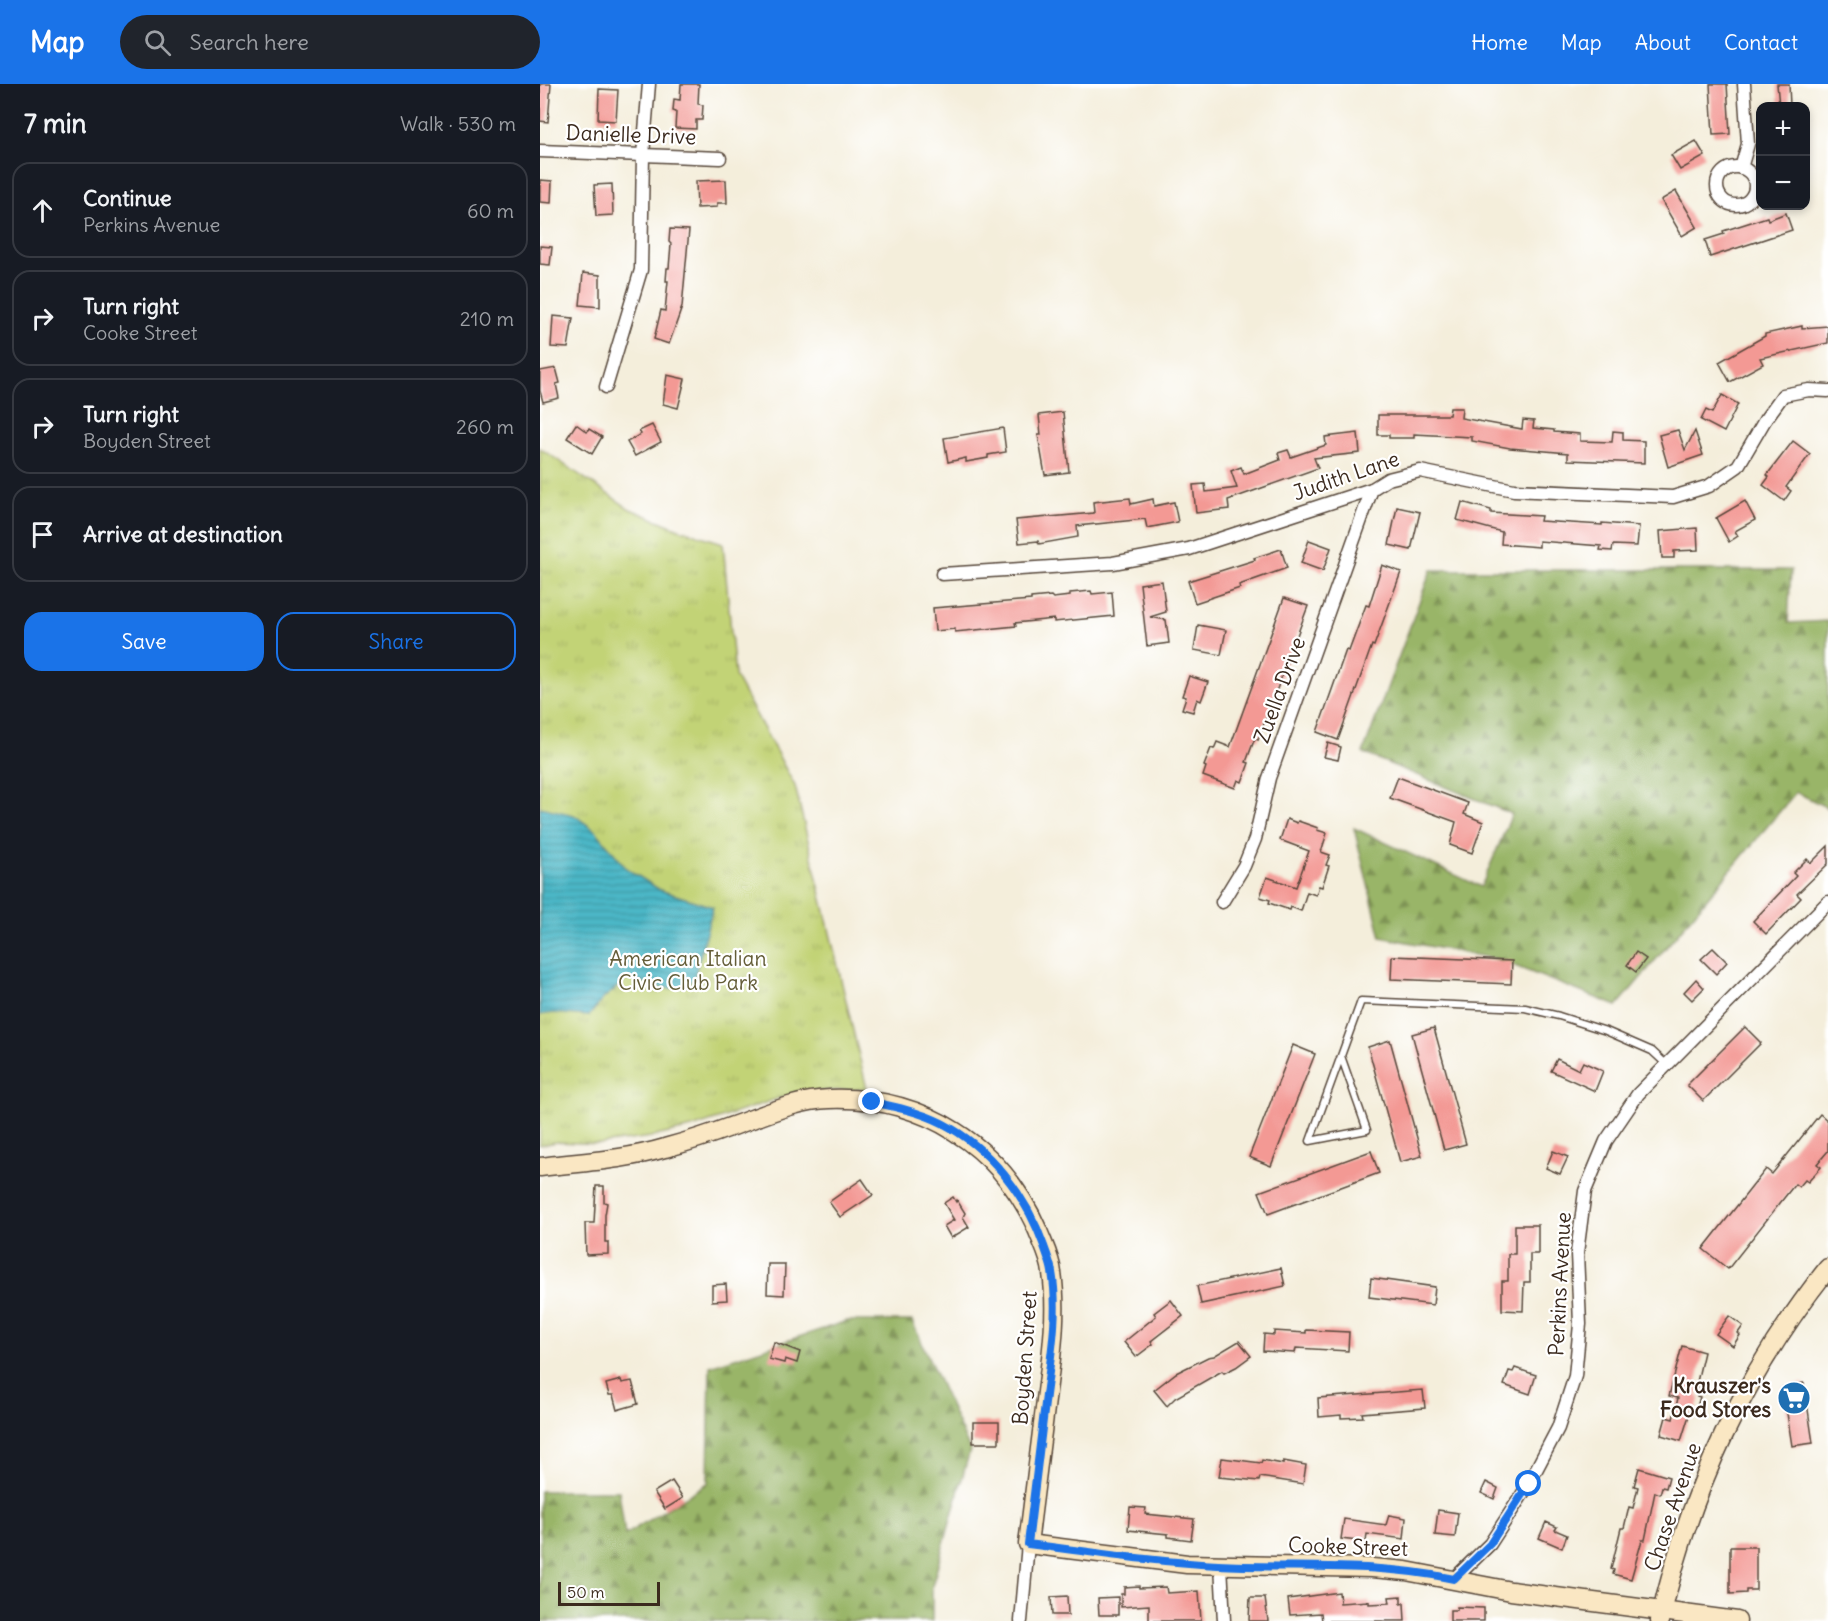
<!DOCTYPE html>
<meta charset="utf-8">
<style>
:root{--surface:#171b24;--page:#20242c;--text:#f1f3f6;--muted:#9ea1a6;--line:#363941;--accent:#1a73e8}
body{margin:0;font-family:Delius,sans-serif;background:var(--page);color:var(--text)}
.controls{position:absolute;right:18px;top:18px;display:grid;overflow:hidden;border-radius:12px;box-shadow:0 3px 9px #0003}
.controls button{width:54px;height:54px;display:grid;place-items:center;padding:0;border:0;border-bottom:2px solid var(--line);background:var(--surface);color:var(--text);font:30px sans-serif}
.scale{position:absolute;left:18px;bottom:15px;width:102px;box-sizing:border-box;padding-left:6px;border:3px solid #3b2a1e;border-top:0;font-size:16px;line-height:21px;white-space:nowrap;color:#3b2a1e;-webkit-text-stroke:4px #fff;paint-order:stroke}
.stop{position:absolute;width:18px;height:18px;margin:-14px;border:4px solid #1a73e8;border-radius:50%;background:#fff}
.stop.end{background:#1a73e8;border-color:#fff;box-shadow:0 2px 6px #0008}
.list{margin:0;padding:0;list-style:none}
h2{display:flex;justify-content:space-between;align-items:center;height:78px;margin:0;padding:0 24px;font-size:26px}
h2 small{font-size:20px;font-weight:400;color:var(--muted)}
.list li{display:grid;grid-template-columns:39px 1fr auto;gap:18px;align-items:center;box-sizing:border-box;height:96px;margin:0 12px 12px;padding:0 12px;border:2px solid var(--line);border-radius:18px}
.list b{display:block;font-size:22px;white-space:nowrap}
.list p{margin:0;font-size:20px;white-space:nowrap;color:var(--muted)}
.list em{font-size:20px;font-style:normal;color:var(--muted)}
.actions{display:flex;gap:12px;padding:18px 24px}
.actions a{flex:1;padding:14px 0;border:2px solid var(--accent);border-radius:18px;text-align:center;font-size:21px;color:var(--accent)}
.actions .main{background:var(--accent);color:#fff}
.icon{flex:none;width:33px;height:33px;fill:none;stroke:currentColor;stroke-width:2;stroke-linecap:round;stroke-linejoin:round}
.map{position:relative;flex:none;width:1288px;height:1537px;overflow:hidden}
header{display:flex;align-items:center;gap:36px;box-sizing:border-box;height:84px;padding:0 30px;background:var(--accent);color:#fff}
header strong{font-size:28px}
nav{display:flex;gap:33px;margin-inline-start:auto;font-size:21px}
.search{width:420px;height:54px;background:var(--page);display:flex;align-items:center;gap:15px;box-sizing:border-box;padding:0 21px;border-radius:33px;color:var(--muted);font-size:22px}
main{display:flex}
aside{flex:1;background:var(--surface)}
.map>svg:first-child{display:block}
.forest{fill:url(#forest-firs);stroke:#6a7042;stroke-width:1.5}
.park{fill:url(#park-tufts);stroke:#7e7e4a;stroke-width:1.5}
.water{fill:url(#water-rules);stroke:#437072;stroke-width:1.5}
.building{fill:#f39994}
.lines{fill:none;stroke-linecap:round;stroke-linejoin:round}
.lane-casing{stroke:#57473a;stroke-width:9}
.street-casing{stroke:#57473a;stroke-width:15}
.secondary-casing{stroke:#57473a;stroke-width:21}
.lane{stroke:#fff;stroke-width:6}
.street{stroke:#fff;stroke-width:12}
.secondary{stroke:#fae7c3;stroke-width:18}
.route{stroke:#1a73e8;stroke-width:8}
.labels{text-anchor:middle;stroke-width:4.5;stroke-linejoin:round;paint-order:stroke}
.street-label{font-size:21px;fill:#3b2a1e;stroke:#fff}
.park-label{font-size:21px;fill:#645d38;stroke:#fff}
.poi-label{font-size:21px;font-weight:bold;fill:#3b2a1e;stroke:#fff;text-anchor:end}
</style>
<header>
<strong>Map</strong>
<div class="search"><svg class="icon" aria-label="search" viewBox="0 0 24 24"><circle cx="10" cy="10" r="6"/><path d="M15 15l6 6"/></svg>Search here</div>
<nav><a>Home</a><a>Map</a><a>About</a><a>Contact</a></nav>
</header>
<main>
<aside>
<h2>7 min<small>Walk · 530 m</small></h2>
<ul class="list">
<li><svg class="icon" aria-label="ahead" viewBox="0 0 24 24"><path d="M12 20V5M6 11l6-6 6 6"/></svg><div><b>Continue</b><p>Perkins Avenue</p></div><em>60 m</em></li>
<li><svg class="icon" aria-label="right" viewBox="0 0 24 24"><path d="M7 20v-9h11M14 6l5 5-5 5"/></svg><div><b>Turn right</b><p>Cooke Street</p></div><em>210 m</em></li>
<li><svg class="icon" aria-label="right" viewBox="0 0 24 24"><path d="M7 20v-9h11M14 6l5 5-5 5"/></svg><div><b>Turn right</b><p>Boyden Street</p></div><em>260 m</em></li>
<li><svg class="icon" aria-label="arrive" viewBox="0 0 24 24"><path d="M6 21V4h12l-3 4 3 4H6"/></svg><div><b>Arrive at destination</b></div></li>
</ul>
<div class="actions"><a class="main">Save</a><a>Share</a></div>
</aside>
<div class="map">
<svg width="1288" height="1537" viewBox="0 0 1288 1537">
<defs>
<pattern id="forest-firs" width="22" height="20" patternUnits="userSpaceOnUse" patternTransform="scale(1.5)"><rect width="22" height="20" fill="#99b567"/><path d="M5 1l3.5 6h-7zM16 11l3.5 6h-7z" fill="#7e9354"/></pattern>
<pattern id="park-tufts" width="24" height="20" patternUnits="userSpaceOnUse" patternTransform="scale(1.5)"><rect width="24" height="20" fill="#c2d376"/><path d="M3 7l-1-3M5 7V3M7 7l1-3M15 17l-1-3M17 17v-4M19 17l1-3" fill="none" stroke="#a8b566"/></pattern>
<pattern id="water-rules" width="6" height="5" patternUnits="userSpaceOnUse" patternTransform="scale(1.5)"><rect width="6" height="5" fill="#4bb7c7"/><path d="M0 2.5h6" fill="none" stroke="#4095a1"/></pattern>
</defs>
<rect width="100%" height="100%" fill="#fff"/>
<filter id="ink" filterUnits="userSpaceOnUse"><feTurbulence type="fractalNoise" baseFrequency=".0167" numOctaves="2"/><feDisplacementMap in="SourceGraphic" scale="12" xChannelSelector="R" yChannelSelector="G"/><feConvolveMatrix kernelMatrix="1 2 1 2 8 2 1 2 1" color-interpolation-filters="sRGB"/></filter>
<filter id="wash" filterUnits="userSpaceOnUse"><feTurbulence type="fractalNoise" baseFrequency=".008" numOctaves="4" result="noise"/><feDisplacementMap in="SourceGraphic" scale="24" xChannelSelector="R" yChannelSelector="G"/><feGaussianBlur stdDeviation="1.35" result="paint"/><feColorMatrix in="noise" values="0 0 0 0 0 0 0 0 0 0 0 0 0 0 0 0 0 1.4 0 .05"/><feComposite in="paint" operator="in"/></filter>
<g filter="url(#wash)">
<rect width="100%" height="100%" fill="#f4eedb"/>
<!-- forest -->
<g class="forest">
<polygon points="891,486 1251,486 1248,539 1288,537 1288,724 1256,708 1077,922 957,875 841,853 814,744 941,803 972,730 823,669"/>
<polygon points="307,1237 372,1237 430,1366 392,1502 392,1537 0,1537 0,1407 79,1407 85,1451 168,1399 170,1282"/>
</g>
<!-- park -->
<polygon class="park" points="0,364 90,425 139,445 183,459 195,592 255,702 327,1005 281,1007 236,1015 152,1044 111,1053 61,1060 17,1058 0,1061"/>
<!-- water -->
<path class="water" d="M0 723 34 731 56 747 87 785 120 806 173 823 155 891C143 915 109 900 88 894L63 915 49 932 14 929 0 931Z"/>
<g id="blocks">
<!-- building -->
<g class="building">
<polygon points="0,0 11,0 8,38 0,37"/>
<polygon points="141,0 159,0 158,20 163,21 162,36 156,36 156,45 135,44 136,28 133,27 134,15 140,16"/>
<polygon points="1170,0 1187,0 1190,50 1173,51"/>
<polygon points="1237,0 1249,0 1250,22 1239,22"/>
<polygon points="59,5 78,6 76,37 58,36"/>
<polygon points="1156,57 1165,72 1140,86 1131,71"/>
<polygon points="0,96 12,97 11,119 0,118"/>
<polygon points="186,96 187,119 177,119 177,123 157,124 156,97"/>
<polygon points="72,100 73,131 56,132 54,101"/>
<polygon points="1136,107 1157,143 1142,152 1121,116"/>
<polygon points="1246,129 1252,146 1170,173 1165,156 1184,150 1183,147 1227,133 1228,136"/>
<polygon points="130,145 149,146 142,223 129,260 114,255 121,226 125,227 128,197 126,197 127,184 129,184 131,160 129,158"/>
<polygon points="0,162 12,163 10,181 0,180"/>
<polygon points="43,189 60,191 60,223 40,221"/>
<polygon points="13,232 33,234 28,264 11,263"/>
<polygon points="1262,242 1262,244 1288,242 1288,259 1220,274 1223,280 1190,298 1179,278 1225,252 1225,250"/>
<polygon points="16,284 20,299 16,300 19,314 3,318 0,307 0,287"/>
<polygon points="127,291 145,295 138,324 123,320"/>
<polygon points="1182,311 1198,320 1184,348 1161,336 1166,326 1172,329"/>
<polygon points="910,324 922,324 921,334 982,345 983,336 994,337 993,344 1014,346 1014,348 1040,350 1040,357 1072,358 1073,347 1083,348 1083,356 1104,357 1104,379 1028,376 1028,369 970,364 932,357 932,353 874,350 874,354 849,354 849,351 838,351 838,331 909,331"/>
<polygon points="523,328 529,388 505,391 498,351 501,351 499,331"/>
<polygon points="36,340 47,348 49,345 62,353 52,370 27,354"/>
<polygon points="112,341 121,358 95,372 87,358 101,350 99,347"/>
<polygon points="463,344 466,368 448,371 448,374 426,378 426,374 408,378 404,354"/>
<polygon points="1138,346 1145,366 1155,347 1163,371 1128,383 1119,351"/>
<polygon points="818,349 820,369 774,374 778,384 688,416 689,425 656,429 653,401 665,400 666,408 697,404 691,387 701,383 704,390 740,376 738,369 748,366 751,373 786,361 785,353"/>
<polygon points="1253,357 1270,370 1246,403 1251,407 1244,417 1223,401 1229,393 1227,391"/>
<polygon points="590,414 591,420 613,415 614,422 634,418 638,438 607,444 605,435 537,442 538,453 499,460 498,457 479,459 476,436 554,429 553,418"/>
<polygon points="1205,417 1215,436 1195,447 1198,452 1189,458 1176,434"/>
<polygon points="922,418 951,426 951,429 1001,432 1000,437 1062,441 1062,439 1099,442 1097,462 1073,461 1072,467 1060,466 1061,462 999,457 999,463 961,460 962,448 917,436"/>
<polygon points="857,423 880,428 871,466 849,461"/>
<polygon points="1157,444 1158,466 1134,467 1134,474 1122,474 1120,447"/>
<polygon points="769,456 791,464 783,487 761,479"/>
<polygon points="741,465 747,484 699,501 700,504 655,519 648,497 715,476 714,474"/>
<polygon points="842,481 861,488 834,562 832,561 798,656 777,648 806,566 809,567 826,521 829,522"/>
<polygon points="622,497 626,528 610,533 626,536 629,559 607,562 600,500"/>
<polygon points="551,507 552,510 572,508 574,532 514,538 514,535 475,539 476,542 415,548 415,545 395,547 393,524 491,516 491,514 511,512 513,514 530,512 530,509"/>
<polygon points="744,514 768,522 718,656 715,654 706,678 709,679 702,698 698,696 695,704 663,692 666,683 664,682 671,664 674,665 677,658 690,663"/>
<polygon points="658,541 686,546 681,571 654,566"/>
<polygon points="649,592 668,598 661,617 657,615 653,628 642,625 646,613 642,612"/>
<polygon points="788,659 801,663 798,676 784,673"/>
<polygon points="858,693 928,719 924,730 943,738 932,769 910,761 916,738 850,714"/>
<polygon points="747,735 757,739 758,737 778,744 777,746 787,749 781,768 790,771 786,781 789,782 782,803 779,802 776,811 767,808 761,827 751,823 750,826 729,819 730,816 720,813 727,793 756,803 769,767 740,756"/>
<polygon points="1288,762 1288,780 1257,810 1261,814 1226,850 1213,837 1256,792 1253,789 1267,775 1271,779"/>
<polygon points="1173,864 1187,878 1176,890 1161,875"/>
<polygon points="1096,868 1106,875 1096,888 1087,881"/>
<polygon points="852,872 972,877 971,900 851,895"/>
<polygon points="1156,895 1164,904 1152,916 1144,908"/>
<polygon points="1205,943 1221,959 1163,1017 1147,1001"/>
<polygon points="894,944 926,1060 904,1066 872,950"/>
<polygon points="850,956 882,1072 860,1078 828,963"/>
<polygon points="753,961 775,970 731,1082 709,1073"/>
<polygon points="1017,975 1039,986 1043,978 1063,987 1055,1007 1011,987"/>
<polygon points="1280,1030 1288,1037 1288,1067 1277,1080 1281,1083 1268,1098 1265,1096 1259,1103 1255,1100 1188,1185 1163,1165 1226,1085 1232,1090"/>
<polygon points="831,1067 839,1089 728,1130 719,1108"/>
<polygon points="1013,1067 1028,1073 1020,1090 1006,1084"/>
<polygon points="322,1095 333,1111 300,1133 289,1118"/>
<polygon points="56,1102 64,1102 64,1118 67,1119 65,1131 65,1158 68,1158 68,1170 46,1171 45,1139 54,1139"/>
<polygon points="413,1113 416,1118 417,1116 425,1129 423,1133 429,1143 411,1154 404,1142 414,1136 404,1119"/>
<polygon points="975,1141 998,1141 998,1170 990,1170 990,1198 984,1198 983,1227 962,1226 962,1197 968,1197 968,1170 975,1170"/>
<polygon points="228,1180 245,1180 244,1211 227,1210"/>
<polygon points="741,1184 745,1202 661,1220 657,1202"/>
<polygon points="831,1194 895,1203 893,1221 829,1213"/>
<polygon points="186,1200 187,1216 172,1217 172,1201"/>
<polygon points="631,1216 643,1232 611,1257 613,1260 596,1273 584,1258 616,1232 614,1229"/>
<polygon points="1189,1232 1203,1242 1198,1249 1200,1251 1193,1262 1176,1250"/>
<polygon points="766,1246 809,1248 808,1267 756,1264 755,1269 723,1267 724,1250 734,1251 734,1247 766,1249"/>
<polygon points="699,1257 711,1272 696,1283 684,1289 682,1287 635,1314 627,1322 614,1306 636,1289 668,1273 674,1272"/>
<polygon points="234,1258 260,1268 257,1279 245,1275 244,1279 229,1275"/>
<polygon points="1142,1262 1164,1268 1156,1302 1159,1303 1157,1312 1160,1313 1156,1326 1151,1325 1141,1357 1121,1351 1126,1333 1133,1335 1138,1314 1129,1312"/>
<polygon points="975,1284 996,1291 990,1310 964,1301 969,1287 973,1288"/>
<polygon points="81,1296 82,1299 92,1297 98,1320 77,1326 73,1311 69,1311 66,1300"/>
<polygon points="1264,1299 1273,1359 1252,1362 1243,1303"/>
<polygon points="883,1306 885,1324 822,1329 823,1333 801,1334 801,1331 779,1333 778,1314"/>
<rect x="433" y="1338" width="26" height="21"/>
<polygon points="682,1374 721,1379 722,1376 743,1380 743,1377 766,1381 763,1400 720,1393 719,1397 679,1393"/>
<polygon points="1099,1384 1129,1393 1126,1404 1122,1403 1120,1410 1115,1408 1105,1456 1102,1456 1091,1495 1073,1490 1074,1486 1071,1485 1081,1444 1084,1444 1089,1423 1093,1424 1098,1403 1094,1402"/>
<polygon points="132,1397 143,1414 125,1425 114,1408"/>
<polygon points="946,1398 958,1404 954,1415 941,1409"/>
<polygon points="590,1423 606,1424 605,1430 654,1435 651,1456 628,1453 628,1450 588,1446"/>
<polygon points="898,1426 918,1429 915,1453 895,1451"/>
<polygon points="849,1431 866,1434 864,1455 827,1450 826,1458 801,1455 804,1435 846,1441"/>
<polygon points="1006,1438 1017,1443 1015,1446 1027,1451 1022,1464 999,1454"/>
<polygon points="1190,1463 1216,1463 1216,1506 1206,1506 1206,1509 1190,1510"/>
<polygon points="599,1502 599,1504 626,1503 627,1509 659,1507 661,1537 609,1537 609,1521 581,1523 581,1510 584,1510 584,1503"/>
<polygon points="799,1508 800,1519 829,1517 829,1520 850,1519 849,1513 861,1512 861,1520 864,1519 865,1537 782,1537 781,1529 750,1531 748,1515"/>
<polygon points="527,1512 528,1531 512,1531 511,1513"/>
<polygon points="578,1513 578,1531 559,1531 558,1514"/>
<polygon points="710,1514 725,1514 728,1537 709,1537"/>
<polygon points="917,1523 944,1524 944,1537 910,1537 910,1526 917,1526"/>
</g>
</g>
</g>
<g filter="url(#ink)">
<use href="#blocks" fill-opacity="0" stroke="#57473a" stroke-width="1.5"/>
<g class="lines">
<defs>
<polyline id="lane" points="801,972 827,1046 770,1057 821,917 985,924 1019,932 1066,947 1112,967 1127,981"/>
<g id="street">
<polyline points="0,67 180,74"/>
<circle cx="1196" cy="102" r="19"/>
<polyline points="1201,84 1208,60 1204,0"/>
<polyline points="66,303 101,186 103,71 109,0"/>
<polyline points="402,490 573,479 649,465 832,405 848,395 880,387 974,406 1133,413 1169,402 1198,382 1225,336 1243,311 1269,306 1288,307"/>
<polyline points="682,818 704,782 715,755 729,694 832,405"/>
<polyline points="681,1481 684,1537"/>
<polyline points="914,1495 950,1460 987,1403 1018,1344 1035,1292 1040,1240 1037,1169 1045,1107 1066,1057 1098,1010 1288,818"/>
<polyline points="481,1537 488,1460"/>
</g>
<g id="secondary">
<path d="M0 1083C41 1078 85 1076 125 1064 147 1058 169 1051 190 1043 222 1032 255 1016 290 1015 383 1012 461 1061 498 1147 503 1160 511 1175 512 1189 518 1231 511 1274 506 1316 500 1364 494 1412 488 1460L647 1480 832 1484 866 1487 971 1507 1197 1537"/>
<path d="M1120 1537C1150 1405 1204 1290 1288 1184"/>
</g>
</defs>
<!-- lane casing -->
<use href="#lane" class="lane-casing"/>
<!-- street casing -->
<use href="#street" class="street-casing"/>
<!-- secondary casing -->
<use href="#secondary" class="secondary-casing"/>
<!-- lane -->
<use href="#lane" class="lane"/>
<!-- street -->
<use href="#street" class="street"/>
<!-- secondary -->
<use href="#secondary" class="secondary"/>
</g>
</g>
<g class="lines" filter="url(#ink)">
<!-- route -->
<path class="route" d="M332 1018C356 1023 380 1028 402 1039 450 1064 486 1111 504 1162 507 1171 511 1180 512 1188 519 1228 511 1271 506 1311 500 1360 494 1410 488 1460 551 1468 614 1478 678 1481 757 1485 836 1478 914 1495L950 1460 989 1400"/>
</g>
<!-- icons -->
<defs>
<symbol id="supermarket-disc" viewBox="-11 -11 22 22"><circle r="9.5" fill="#1f6fb2" stroke="#fff"/><path d="M-6-5.5h2.5l.6 2H6L4.5 2H-2.5L-4.4-4H-6ZM-1.5 3.2a1.3 1.3 0 1 0 .1 0ZM3 3.2a1.3 1.3 0 1 0 .1 0Z" fill="#fff"/></symbol>
</defs>
<g fill-rule="evenodd">
<use href="#supermarket-disc" x="1235" y="1295" width="38" height="38"/>
</g>
<g class="labels">
<!-- street labels -->
<g class="street-label">
<text transform="translate(91 51) rotate(2)" y="7">Danielle Drive</text>
<text transform="translate(806 392) rotate(-19)" y="7">Judith Lane</text>
<text transform="translate(740 606) rotate(-70)" y="7">Zuella Drive</text>
<text transform="translate(1020 1200) rotate(-87)" y="7">Perkins Avenue</text>
<text transform="translate(485 1274) rotate(-86)" y="7">Boyden Street</text>
<text transform="translate(1133 1423) rotate(-71)" y="7">Chase Avenue</text>
<text transform="translate(808 1463) rotate(2)" y="7">Cooke Street</text>
</g>
<!-- park labels -->
<g class="park-label">
<text x="148" y="882">American Italian<tspan x="148" dy="24">Civic Club Park</tspan></text>
</g>
<!-- poi labels -->
<g class="poi-label">
<text x="1231" y="1309">Krauszer's<tspan x="1231" dy="24">Food Stores</tspan></text>
</g>
</g>
</svg>
<div class="controls">
<button>+</button>
<button>−</button>
</div>
<div class="scale">50 m</div>
<div class="stop" style="left:989px;top:1400px"></div>
<div class="stop end" style="left:332px;top:1018px"></div>
</div>
</main>
